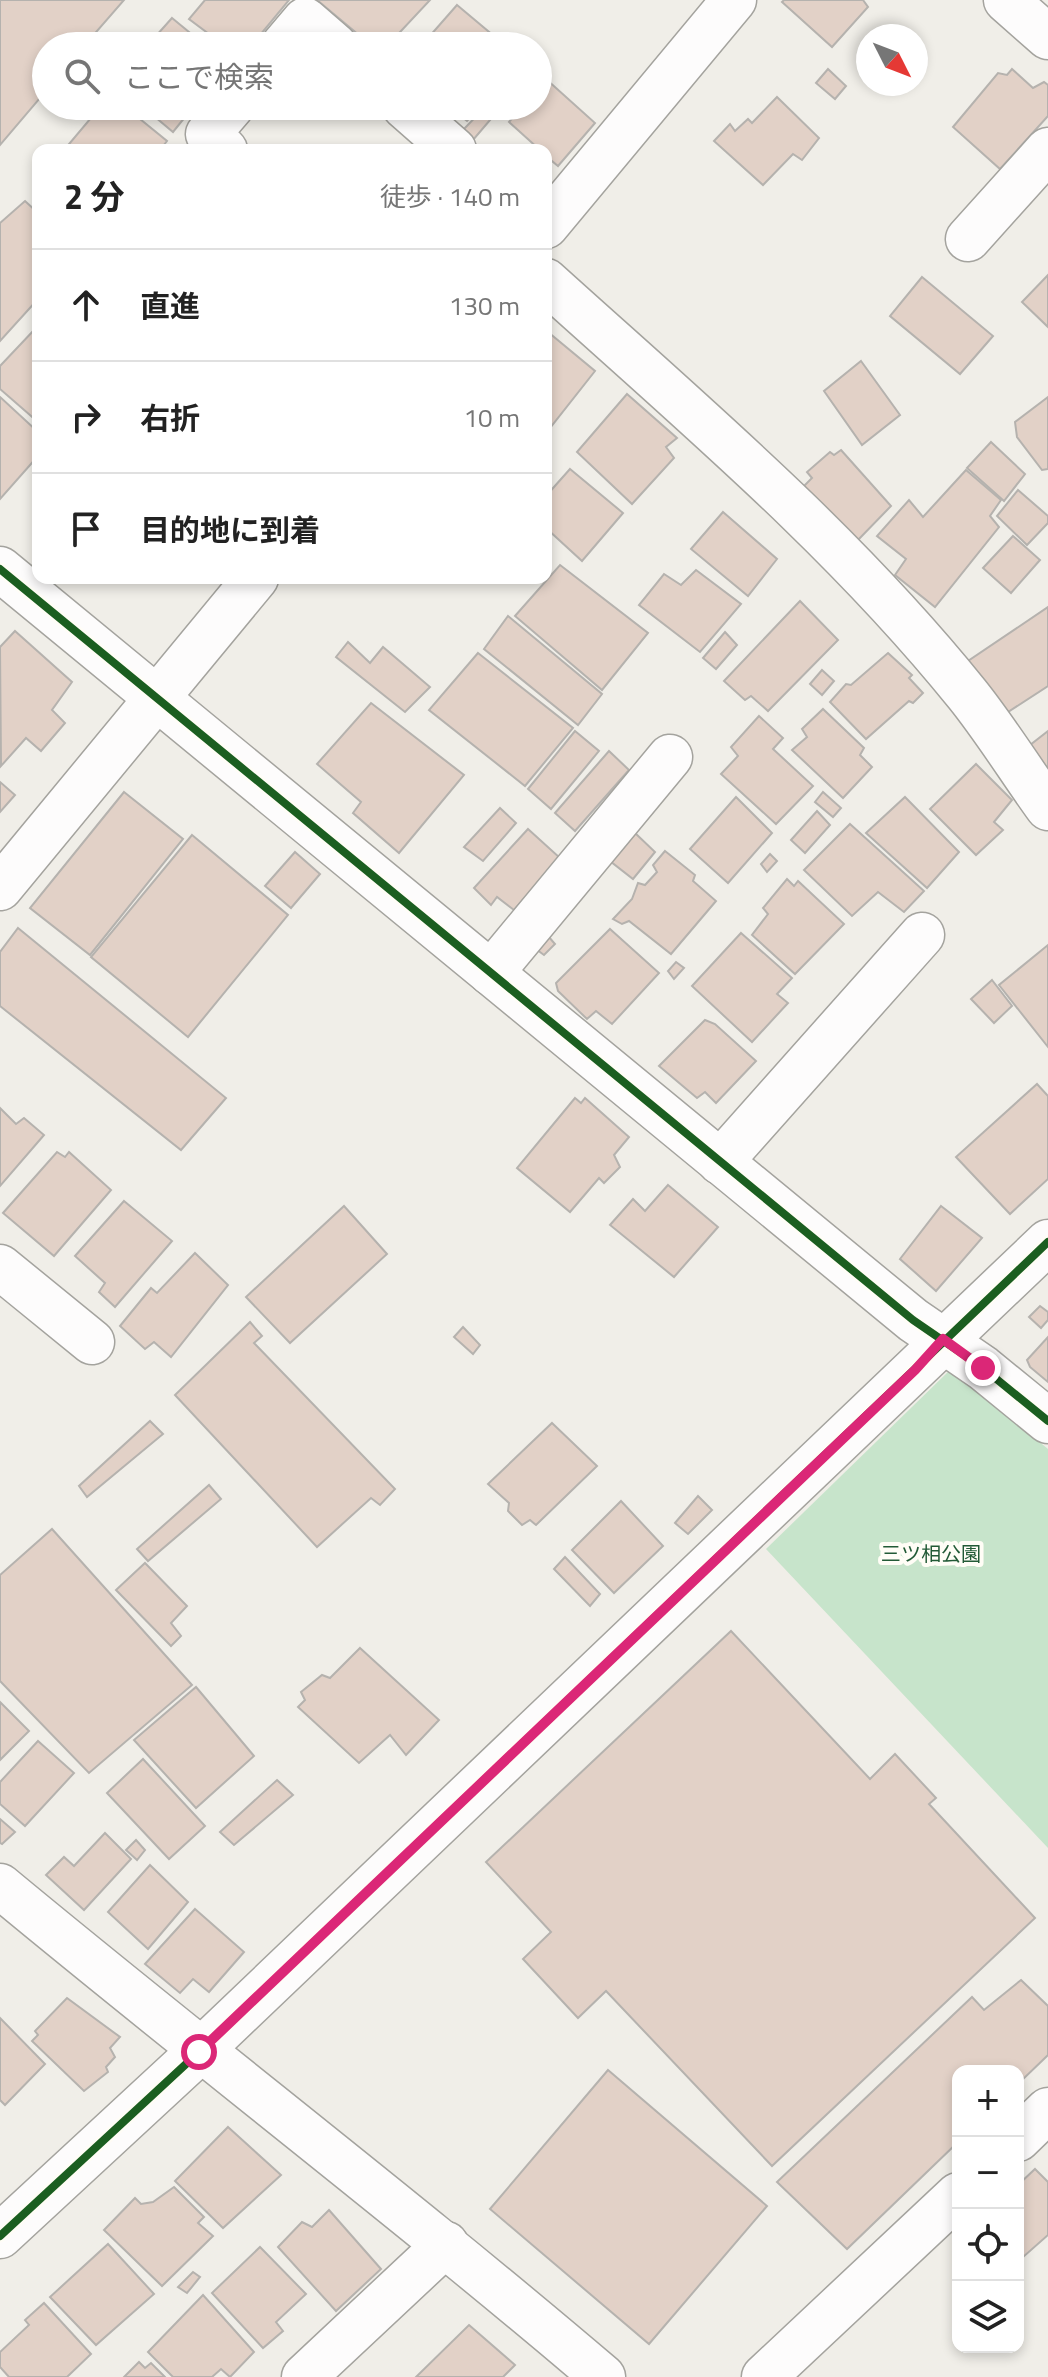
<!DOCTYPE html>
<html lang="ja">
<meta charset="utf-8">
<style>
:root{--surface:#fff;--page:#f2f2f2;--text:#222;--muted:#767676;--line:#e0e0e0}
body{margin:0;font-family:"Titillium Web","Noto Sans JP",sans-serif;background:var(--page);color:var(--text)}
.controls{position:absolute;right:24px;bottom:24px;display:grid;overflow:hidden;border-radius:16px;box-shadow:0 4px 12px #0003}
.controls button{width:72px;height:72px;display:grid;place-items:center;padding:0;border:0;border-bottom:2px solid var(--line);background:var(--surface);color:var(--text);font:40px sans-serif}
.compass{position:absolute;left:856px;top:24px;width:72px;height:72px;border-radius:50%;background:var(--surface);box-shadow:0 4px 12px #0003;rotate:132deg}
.stop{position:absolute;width:24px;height:24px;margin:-18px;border:6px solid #db2777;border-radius:50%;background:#fff}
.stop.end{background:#db2777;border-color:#fff;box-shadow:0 2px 8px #0008}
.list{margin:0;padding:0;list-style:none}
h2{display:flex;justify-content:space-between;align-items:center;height:104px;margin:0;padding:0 32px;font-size:34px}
h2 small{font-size:26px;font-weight:400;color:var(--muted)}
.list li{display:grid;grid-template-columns:52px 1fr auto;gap:24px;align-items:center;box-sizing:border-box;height:112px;padding:0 32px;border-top:2px solid var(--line)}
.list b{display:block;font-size:30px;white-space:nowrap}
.list em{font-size:26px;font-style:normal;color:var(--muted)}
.icon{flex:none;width:44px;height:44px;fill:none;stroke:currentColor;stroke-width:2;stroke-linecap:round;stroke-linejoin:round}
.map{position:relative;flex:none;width:1048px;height:2377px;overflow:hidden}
.search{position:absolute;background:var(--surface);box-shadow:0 4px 12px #0003;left:32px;top:32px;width:520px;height:88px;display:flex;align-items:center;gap:20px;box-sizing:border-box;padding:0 28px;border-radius:44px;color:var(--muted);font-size:30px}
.panel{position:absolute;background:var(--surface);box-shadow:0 4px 12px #0003;left:32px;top:144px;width:520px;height:440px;border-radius:16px}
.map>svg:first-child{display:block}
.green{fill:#c7e4cb}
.building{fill:#e2d1c7;stroke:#b5b2ae;stroke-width:2}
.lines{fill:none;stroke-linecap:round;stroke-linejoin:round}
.street-casing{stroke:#a4a39e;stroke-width:47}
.street{stroke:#fdfcfc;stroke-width:44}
.cycleway-casing{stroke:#fffdf6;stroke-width:13}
.cycleway{stroke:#1b5e20;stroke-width:8}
.route{stroke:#db2777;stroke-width:10}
.labels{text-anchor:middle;stroke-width:8;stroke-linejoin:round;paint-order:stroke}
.park-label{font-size:20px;fill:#225a36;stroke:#fffdf6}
</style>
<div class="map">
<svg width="1048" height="2377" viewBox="0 0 1048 2377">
<rect width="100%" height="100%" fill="#f0eee8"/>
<!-- green -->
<polygon class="green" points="951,1369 1048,1449 1048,1848 766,1549"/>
<!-- building -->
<g class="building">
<polygon points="0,0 124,0 84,46 46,46 46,91 0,145"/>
<polygon points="205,0 289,0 251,46 225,46 189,19"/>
<polygon points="317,0 430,0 387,46 372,46"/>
<polygon points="784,0 863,0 868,7 832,47 782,2"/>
<polygon points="457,5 494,36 498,34 514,46 421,46"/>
<polygon points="172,18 206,46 147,46"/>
<polygon points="828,69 846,86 835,99 816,83"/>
<polygon points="1012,69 1033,88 1044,82 1048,85 1048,116 1000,169 953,127 998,73 1007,75"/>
<polygon points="546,79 595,123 558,166 546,156 546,150 540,150 509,122 522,106 538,106 538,88"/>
<polygon points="777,97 819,138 802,160 793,154 763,185 714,141 730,124 735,131 748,119 752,123"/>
<polygon points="101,106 124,106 167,141 160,150 64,150"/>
<polygon points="142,106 194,106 173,132"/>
<polygon points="448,106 481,106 467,121"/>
<polygon points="486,106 502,106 473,140 463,130"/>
<polygon points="25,201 38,213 38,299 0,341 0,223"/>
<polygon points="1048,275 1048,327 1022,302"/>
<polygon points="922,277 993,336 960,374 890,316"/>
<polygon points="35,329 38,332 38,422 0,389 0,366"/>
<polygon points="548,332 595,371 546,433 546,334"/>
<polygon points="861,361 900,415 862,445 824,391"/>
<polygon points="627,394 677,438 666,447 674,458 632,504 577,452"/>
<polygon points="0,397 38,432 38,456 0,499"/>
<polygon points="1048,397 1048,469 1042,470 1017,437 1015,422"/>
<polygon points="991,442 1025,474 1004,501 967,468"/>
<polygon points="841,450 891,506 857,541 804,486 812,478 807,472 830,452 834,455"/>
<polygon points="570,469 623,513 582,561 546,528 546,496"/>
<polygon points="966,470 1001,500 990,516 999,527 935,607 895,575 906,559 877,536 909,500 923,517"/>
<polygon points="1018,490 1048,516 1048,523 1027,545 997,516"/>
<polygon points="723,512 777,559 748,596 691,549"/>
<polygon points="1013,536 1040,560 1011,593 983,568"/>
<polygon points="560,565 648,633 602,690 515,616"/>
<polygon points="696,570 741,604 700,652 639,605 664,574 681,585"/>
<polygon points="800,601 838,640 768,711 751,696 745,700 724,681"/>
<polygon points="1048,607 1048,686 1002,716 965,663"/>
<polygon points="508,616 602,694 578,725 484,649"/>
<polygon points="15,631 72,682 52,710 65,723 41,751 26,738 1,766 0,647"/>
<polygon points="725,632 737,645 716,669 703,658"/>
<polygon points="348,642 370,663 383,647 430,687 405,712 336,657"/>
<polygon points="478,653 573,728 525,786 429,710"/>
<polygon points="888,653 912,675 909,678 923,693 913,703 909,701 866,739 830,702 846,684 851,685"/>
<polygon points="822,670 834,681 822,695 810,684"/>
<polygon points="371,703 464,775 399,853 353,813 361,802 317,764"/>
<polygon points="823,709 864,748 860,755 872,767 843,798 792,750 807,737 802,729"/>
<polygon points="759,716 783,738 773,749 813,786 776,824 721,774 738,756 731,747"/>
<polygon points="575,731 599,751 551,809 528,789"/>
<polygon points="1048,731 1048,779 1025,749"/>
<polygon points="609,751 629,770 575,831 555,813"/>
<polygon points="976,764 1012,800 994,822 1003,830 976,855 930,809"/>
<polygon points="0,782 15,795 0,812"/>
<polygon points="124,792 183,839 90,955 30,908"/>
<polygon points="823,792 841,808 833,817 815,802"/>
<polygon points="736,797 772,833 728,883 690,849"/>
<polygon points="905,797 959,852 927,888 866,833"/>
<polygon points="500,808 516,823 483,861 464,847"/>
<polygon points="817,811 830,825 805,853 791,840"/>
<polygon points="850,824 924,891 904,912 878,892 852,916 804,870"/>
<polygon points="528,829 560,858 514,910 497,897 491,905 474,888"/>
<polygon points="634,832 655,852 633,879 610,861"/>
<polygon points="192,835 288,915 188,1037 91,957"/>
<polygon points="665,851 695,875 693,881 716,901 671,954 629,921 622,924 613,919 632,899 638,883 645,885 657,872 653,865"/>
<polygon points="295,852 320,874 291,908 265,886"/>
<polygon points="770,854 777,861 767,872 761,864"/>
<polygon points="787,879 794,886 798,881 844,924 795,974 752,935 768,914 763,908"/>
<polygon points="18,928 226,1098 181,1150 0,1006 0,952"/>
<polygon points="610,929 659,973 612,1024 596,1011 587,1019 558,991 556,983"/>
<polygon points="741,933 792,978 777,994 788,1003 752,1042 692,986"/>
<polygon points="548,936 555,944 544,955 536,949"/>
<polygon points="1048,945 1048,1047 999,985"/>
<polygon points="676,962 684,968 674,979 668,971"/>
<polygon points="992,980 1012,1006 994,1023 971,999"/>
<polygon points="705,1020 715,1024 756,1061 716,1103 705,1092 697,1098 659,1066"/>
<polygon points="1037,1084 1048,1096 1048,1179 1010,1214 956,1157"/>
<polygon points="575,1098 581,1103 585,1098 629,1137 614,1155 620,1167 604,1183 599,1178 570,1212 517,1168"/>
<polygon points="0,1108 16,1124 24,1118 44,1135 0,1186"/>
<polygon points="57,1152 65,1157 69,1152 111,1190 54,1256 3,1213"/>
<polygon points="668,1185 718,1227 674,1277 610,1225 633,1199 645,1211"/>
<polygon points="124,1201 172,1241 115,1307 99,1292 105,1283 75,1256"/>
<polygon points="344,1206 387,1254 290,1343 246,1297"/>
<polygon points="941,1206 982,1238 936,1291 900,1259"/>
<polygon points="195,1253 228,1285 171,1357 154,1342 145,1349 120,1326 151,1288 157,1293"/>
<polygon points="1040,1306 1048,1312 1048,1320 1041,1328 1029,1317"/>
<polygon points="250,1322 262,1336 254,1343 395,1489 380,1505 371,1498 317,1547 175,1395"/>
<polygon points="463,1327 480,1345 473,1354 454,1337"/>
<polygon points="1048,1337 1048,1382 1030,1367 1027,1360"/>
<polygon points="150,1421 163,1434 87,1497 79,1486"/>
<polygon points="552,1423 597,1466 536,1525 530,1520 522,1525 508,1511 509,1503 488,1484"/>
<polygon points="209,1485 221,1499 148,1561 137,1549"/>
<polygon points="698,1496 712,1510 688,1534 675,1523"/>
<polygon points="621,1501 663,1546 614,1593 572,1550"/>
<polygon points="52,1529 192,1685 89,1773 0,1681 0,1575"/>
<polygon points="565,1557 600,1594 590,1606 554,1569"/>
<polygon points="145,1563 187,1606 171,1623 181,1636 171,1646 116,1590"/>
<polygon points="731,1631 870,1779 895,1754 936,1798 929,1804 1035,1918 772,2166 606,1991 578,2018 523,1959 551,1932 486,1862"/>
<polygon points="360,1648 439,1720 406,1755 390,1735 359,1763 298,1707 305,1700 301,1692 322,1675 330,1678"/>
<polygon points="196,1687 254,1756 196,1808 134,1740"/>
<polygon points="0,1702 29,1731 0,1760"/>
<polygon points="38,1741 74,1773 25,1826 0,1804 0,1782"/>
<polygon points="143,1759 205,1826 169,1859 107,1793"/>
<polygon points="277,1780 293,1795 234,1845 220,1832"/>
<polygon points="0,1819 15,1832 2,1844 0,1843"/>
<polygon points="105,1833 131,1859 84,1910 46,1875 64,1857 74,1866"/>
<polygon points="136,1840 145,1850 137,1860 126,1850"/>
<polygon points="150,1865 188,1902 148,1949 108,1912"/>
<polygon points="195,1909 244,1952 209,1992 193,1979 180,1993 145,1964"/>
<polygon points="1021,1980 1048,2006 1048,2055 1018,2084 1018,2071 958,2071 958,2142 847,2249 777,2182 972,1997 984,2010"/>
<polygon points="67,1998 120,2037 110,2048 115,2057 106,2067 108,2072 84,2091 32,2041 38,2035 35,2031"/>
<polygon points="0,2018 45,2064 5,2105 0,2100"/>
<polygon points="608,2070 767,2206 649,2344 490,2209"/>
<polygon points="228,2127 281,2175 223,2228 175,2181"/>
<polygon points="1035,2169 1048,2182 1048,2235 1022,2258 1018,2254 1018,2185"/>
<polygon points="174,2187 204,2217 198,2223 213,2236 162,2286 104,2230 135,2198 141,2204 153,2202"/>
<polygon points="329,2210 381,2269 336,2311 278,2247 302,2222 312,2227"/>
<polygon points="108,2244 154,2294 96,2345 50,2297"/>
<polygon points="260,2247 306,2294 276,2322 283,2331 263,2348 212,2293"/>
<polygon points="193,2272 200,2277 187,2293 178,2287"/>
<polygon points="203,2295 254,2352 230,2377 221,2369 212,2377 173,2377 148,2352"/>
<polygon points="44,2303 91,2354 67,2377 9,2377 0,2367 0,2352 29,2325 25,2320"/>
<polygon points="469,2325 515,2365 503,2377 416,2377"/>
<polygon points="139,2362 145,2368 151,2363 165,2377 124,2377"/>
</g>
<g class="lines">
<defs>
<g id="street">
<polyline points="1006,0 1048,37"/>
<polyline points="283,46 305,20 335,46"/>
<polyline points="404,106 454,150"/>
<polyline points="225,150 208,134 232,106"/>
<polyline points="546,226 734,0"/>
<polyline points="968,239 1048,150"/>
<path d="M546 281C692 413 843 540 967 694 996 730 1021 771 1048 808"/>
<polyline points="0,569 913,1320 983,1368 1048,1421"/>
<polyline points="0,888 256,578"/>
<polyline points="491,973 670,757"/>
<polyline points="720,1162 922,935"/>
<polyline points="0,1267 92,1342"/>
<path d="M0 1886C200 2052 406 2209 603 2377"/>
<polyline points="1018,2139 1048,2110"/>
<polyline points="0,2236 199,2052 1048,1242"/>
<polyline points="304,2377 446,2244"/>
<polyline points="764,2377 958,2195"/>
</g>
</defs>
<!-- street casing -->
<use href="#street" class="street-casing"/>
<!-- street -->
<use href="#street" class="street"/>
<defs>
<g id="cycleway">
<polyline points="0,569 913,1320 983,1368 1048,1421"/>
<polyline points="0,2236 199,2052 1048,1242"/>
</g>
</defs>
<!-- cycleway casing -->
<use href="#cycleway" class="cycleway-casing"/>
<!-- cycleway -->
<use href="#cycleway" class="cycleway"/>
</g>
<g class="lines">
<!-- route -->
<polyline class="route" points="199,2052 915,1370 943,1339 983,1368"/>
</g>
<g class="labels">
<!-- park labels -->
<g class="park-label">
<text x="931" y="1561">三ツ相公園</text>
</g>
</g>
</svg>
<div class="controls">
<button>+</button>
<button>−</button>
<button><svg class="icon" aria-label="locate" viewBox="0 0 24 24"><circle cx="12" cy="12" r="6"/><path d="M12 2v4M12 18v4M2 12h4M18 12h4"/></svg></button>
<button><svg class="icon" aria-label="layers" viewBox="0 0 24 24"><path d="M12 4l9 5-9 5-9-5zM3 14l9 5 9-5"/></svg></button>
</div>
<svg class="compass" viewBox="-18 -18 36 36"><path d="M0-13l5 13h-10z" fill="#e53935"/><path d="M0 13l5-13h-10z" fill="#767676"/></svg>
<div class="stop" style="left:199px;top:2052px"></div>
<div class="stop end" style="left:983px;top:1368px"></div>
<div class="search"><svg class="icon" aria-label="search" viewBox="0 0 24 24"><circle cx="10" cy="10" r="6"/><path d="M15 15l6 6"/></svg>ここで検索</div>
<section class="panel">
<h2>2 分<small>徒歩 · 140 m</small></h2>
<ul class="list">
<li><svg class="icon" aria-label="ahead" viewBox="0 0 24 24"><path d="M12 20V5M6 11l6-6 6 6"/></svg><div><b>直進</b></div><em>130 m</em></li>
<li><svg class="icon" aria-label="right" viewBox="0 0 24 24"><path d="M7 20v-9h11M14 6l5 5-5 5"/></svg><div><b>右折</b></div><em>10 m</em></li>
<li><svg class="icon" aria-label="arrive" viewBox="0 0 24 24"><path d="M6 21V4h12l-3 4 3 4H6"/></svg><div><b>目的地に到着</b></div></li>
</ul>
</section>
</div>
